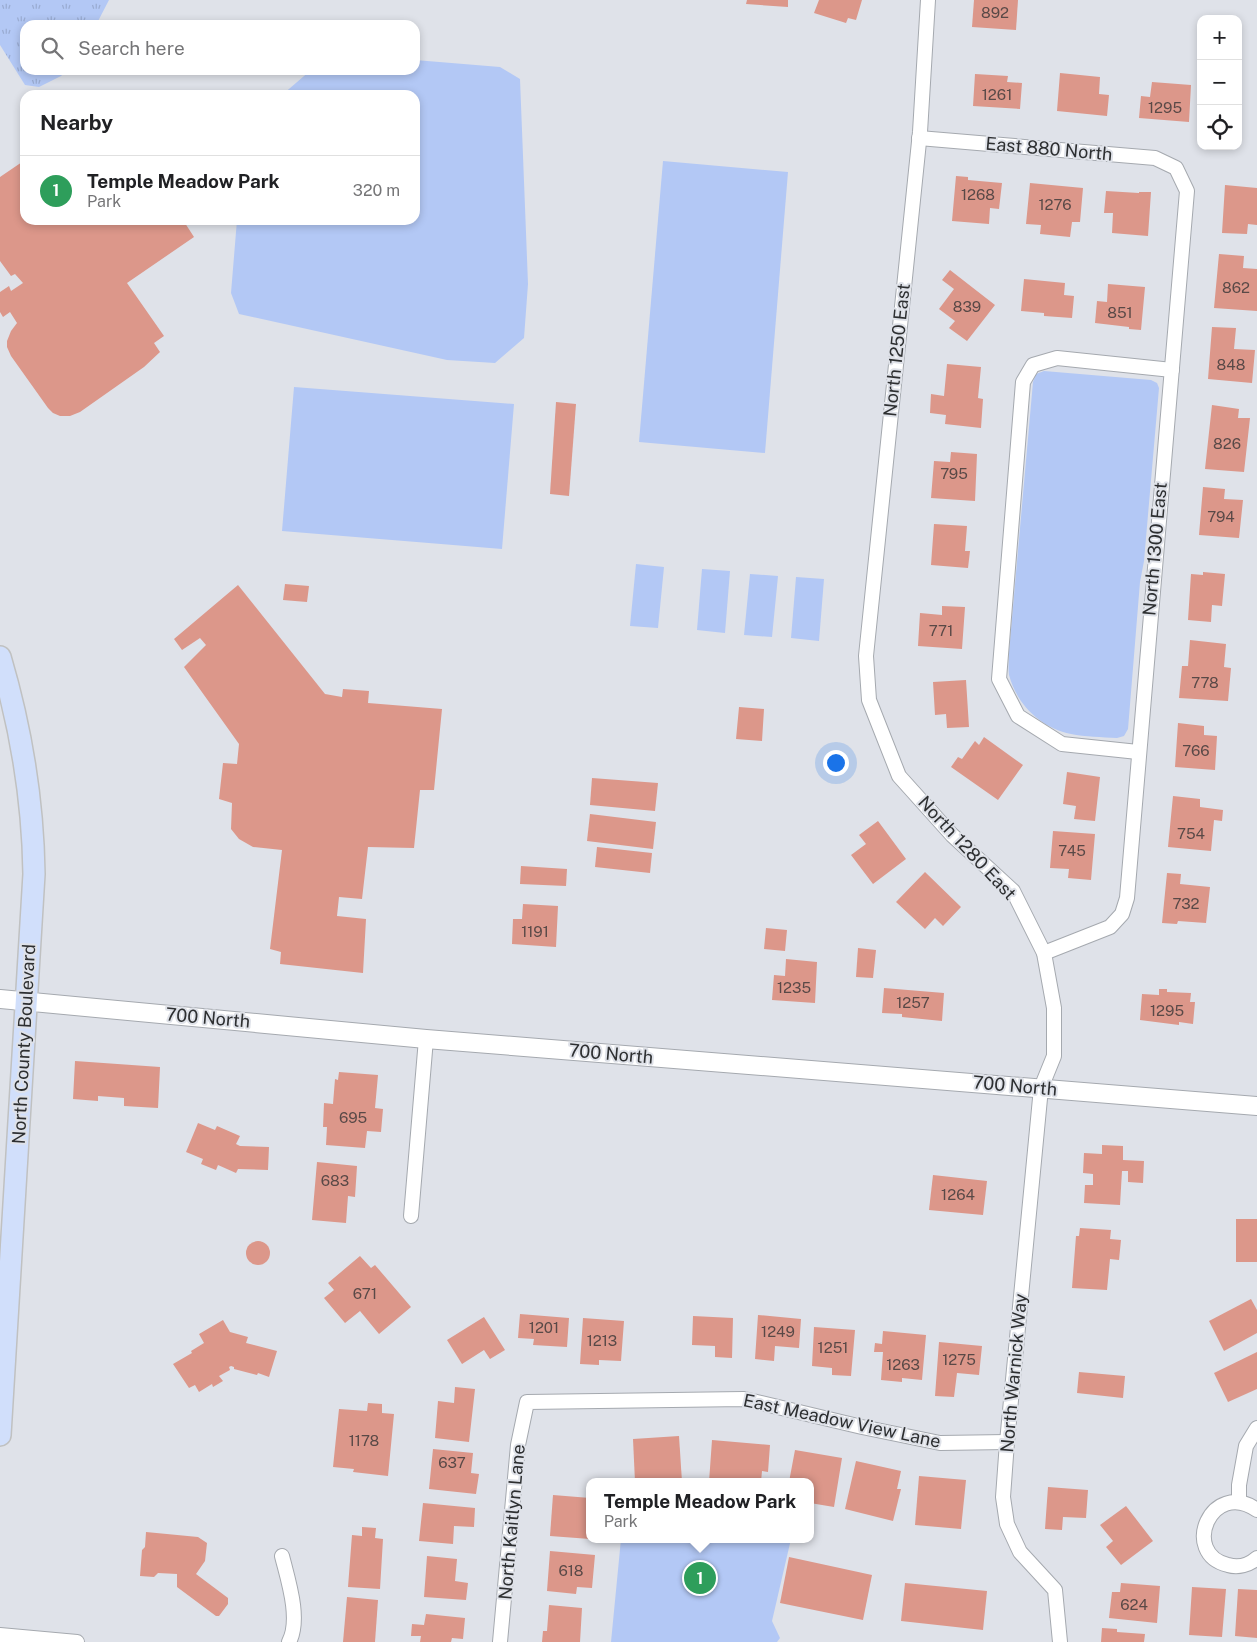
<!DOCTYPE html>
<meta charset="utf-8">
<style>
:root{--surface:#fff;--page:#f6f6f6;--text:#202124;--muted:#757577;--line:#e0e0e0;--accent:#c03420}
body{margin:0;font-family:"Public Sans",sans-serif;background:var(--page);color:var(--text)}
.controls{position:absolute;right:15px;top:15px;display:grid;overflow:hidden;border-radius:10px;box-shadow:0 2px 8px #0003}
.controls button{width:45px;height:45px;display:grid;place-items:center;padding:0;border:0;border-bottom:1px solid var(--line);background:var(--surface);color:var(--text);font:25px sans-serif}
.you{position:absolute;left:835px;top:762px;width:18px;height:18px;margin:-12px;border:4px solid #fff;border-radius:50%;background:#1a73e8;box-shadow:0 0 0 8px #1a73e833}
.badge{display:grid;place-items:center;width:32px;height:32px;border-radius:50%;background:var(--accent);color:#fff;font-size:16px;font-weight:700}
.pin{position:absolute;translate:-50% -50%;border:2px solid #fff;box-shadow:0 1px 5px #0006}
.popup{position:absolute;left:586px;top:1478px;width:228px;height:65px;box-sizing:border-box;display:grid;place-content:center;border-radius:10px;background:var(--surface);filter:drop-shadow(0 1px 4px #0005);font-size:16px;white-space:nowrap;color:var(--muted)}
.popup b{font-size:19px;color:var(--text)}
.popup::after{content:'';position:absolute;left:50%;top:100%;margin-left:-10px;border:10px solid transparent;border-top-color:var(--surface)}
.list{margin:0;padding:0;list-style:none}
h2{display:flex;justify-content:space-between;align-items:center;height:65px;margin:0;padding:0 20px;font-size:21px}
h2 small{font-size:16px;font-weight:400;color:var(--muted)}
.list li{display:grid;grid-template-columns:32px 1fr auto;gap:15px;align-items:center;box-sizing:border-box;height:70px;padding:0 20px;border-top:1px solid var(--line)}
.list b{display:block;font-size:19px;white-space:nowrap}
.list p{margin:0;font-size:16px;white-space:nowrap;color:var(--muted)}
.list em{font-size:16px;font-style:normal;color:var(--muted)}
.icon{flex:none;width:28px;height:28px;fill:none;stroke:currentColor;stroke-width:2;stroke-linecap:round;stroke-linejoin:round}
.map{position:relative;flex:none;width:1257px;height:1642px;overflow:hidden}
.search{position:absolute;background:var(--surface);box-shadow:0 2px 8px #0003;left:20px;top:20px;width:400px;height:55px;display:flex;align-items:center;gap:12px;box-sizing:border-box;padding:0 18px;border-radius:15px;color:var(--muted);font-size:19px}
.panel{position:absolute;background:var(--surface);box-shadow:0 2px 8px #0003;left:20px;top:90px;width:400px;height:135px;border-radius:15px}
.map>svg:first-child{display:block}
.grass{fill:url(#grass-tufts)}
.green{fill:#b3c8f5}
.building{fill:#dc978a}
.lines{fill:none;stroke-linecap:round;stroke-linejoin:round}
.minor-casing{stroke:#a5a9af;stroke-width:16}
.tertiary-casing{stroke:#a5a9af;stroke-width:20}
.primary-casing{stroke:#c0c1c1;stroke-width:24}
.minor{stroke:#fff;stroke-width:14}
.tertiary{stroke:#fff;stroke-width:18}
.primary{stroke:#d1dffb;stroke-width:21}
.labels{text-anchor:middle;stroke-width:4;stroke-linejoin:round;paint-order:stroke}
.number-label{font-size:15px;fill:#594947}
.street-label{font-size:18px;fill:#2d2f31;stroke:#dfe2e9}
</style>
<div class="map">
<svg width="1257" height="1642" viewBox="0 0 1257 1642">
<defs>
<pattern id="grass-tufts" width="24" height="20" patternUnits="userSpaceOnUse" patternTransform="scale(1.25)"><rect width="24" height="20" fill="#b3c8f5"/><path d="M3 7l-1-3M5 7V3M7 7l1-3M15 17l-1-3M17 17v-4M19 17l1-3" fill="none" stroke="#9aacd2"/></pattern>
</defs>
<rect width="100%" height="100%" fill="#dfe2e9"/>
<!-- grass -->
<polygon class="grass" points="0,0 109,0 96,25 25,25 25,70 67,70 61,76 39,87 25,85 0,45"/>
<!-- green -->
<g class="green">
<polygon points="415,60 500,67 520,79 528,284 524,338 495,363 447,360 239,314 231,293 237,220 415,220 415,95 282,95 311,70 415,70"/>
<polygon points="663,161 788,172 765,453 639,442"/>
<path d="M1044 371 1151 380 1157 383 1159 388 1144 561 1140 582 1128 729 1124 736 1117 738C1102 737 1085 737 1071 734 1041 728 1017 705 1009 675 1008 668 1009 659 1009 652L1033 382 1036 374Z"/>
<polygon points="294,387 514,404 502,549 282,531"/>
<polygon points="636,564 664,567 658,628 630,626"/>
<polygon points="702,569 730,571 725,633 697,630"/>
<polygon points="750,574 778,576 772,637 744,635"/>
<polygon points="796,577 824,579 819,641 791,638"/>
<polygon points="621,1539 791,1539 772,1621 780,1638 777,1642 611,1642"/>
</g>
<!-- building -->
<g class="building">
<polygon points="747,0 788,0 788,7 746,4"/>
<polygon points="819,0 862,0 856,20 848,18 846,23 814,13"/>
<polygon points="974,0 1018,0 1016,30 972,27"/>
<polygon points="1060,73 1100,77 1099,94 1109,95 1107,116 1057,111"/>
<polygon points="975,74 1008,76 1007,82 1022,83 1020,109 973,106"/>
<polygon points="1152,82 1191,85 1189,122 1139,118 1141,96 1150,97"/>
<polygon points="25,160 25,220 183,220 194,237 127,283 164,336 154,343 160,352 144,367 80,412 70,416 60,416 53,413 48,408 11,356 7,347 7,341 11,331 17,323 10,312 3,317 0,312 0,292 9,286 11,291 23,283 15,274 11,276 0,261 0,177"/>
<polygon points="956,176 968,177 968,180 1002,183 999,209 990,208 989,224 952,221"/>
<polygon points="1030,183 1083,188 1080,222 1072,222 1070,237 1040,234 1041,225 1026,224"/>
<polygon points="1225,185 1257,188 1257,225 1248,224 1247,234 1222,233"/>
<polygon points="1106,191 1139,193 1139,192 1151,192 1148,236 1112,233 1113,213 1104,213"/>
<polygon points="1219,254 1244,256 1243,268 1257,269 1257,311 1214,308"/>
<polygon points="950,270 995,305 967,341 949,328 955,321 939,309 954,289 942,280"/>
<polygon points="1024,279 1065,283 1064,295 1074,296 1072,318 1044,316 1044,313 1021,311"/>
<polygon points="1108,284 1145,287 1141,330 1129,329 1129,327 1095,323 1097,301 1107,302"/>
<polygon points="1212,327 1236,328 1234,349 1255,350 1252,383 1208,379"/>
<polygon points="947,364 981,367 978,398 983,399 981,428 945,424 946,415 930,413 931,394 944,396"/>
<polygon points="556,402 576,404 569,496 550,494"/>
<polygon points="1212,405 1239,409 1238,418 1250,418 1244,472 1205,469"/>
<polygon points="951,452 977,454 975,501 931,498 934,461 950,462"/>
<polygon points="1203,487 1225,489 1224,499 1243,500 1239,538 1199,535"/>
<polygon points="934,524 967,526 965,551 970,551 968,568 931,565"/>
<polygon points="1203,572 1225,574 1222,606 1212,605 1211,622 1188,620 1191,574 1203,575"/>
<polygon points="285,584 309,586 307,602 283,600"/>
<polygon points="238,585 325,694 342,697 343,689 369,691 368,703 442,709 434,790 420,790 414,848 368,847 362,899 339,897 337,916 366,919 363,973 280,964 281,952 270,949 282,850 253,847 239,839 231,829 232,803 219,799 223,763 237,764 239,744 184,667 206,645 200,638 182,650 174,639"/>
<polygon points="942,606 965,607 962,649 918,646 920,613 942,615"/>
<polygon points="1190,640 1226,644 1224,667 1231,668 1228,701 1179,698 1182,666 1188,666"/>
<polygon points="966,680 969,727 947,728 946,714 935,715 933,682"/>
<polygon points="739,707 764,709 762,741 736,739"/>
<polygon points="1178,723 1204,726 1204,735 1217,736 1215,770 1175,767"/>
<polygon points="984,737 1023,765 998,800 951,767 958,757 962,759 975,741 979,745"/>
<polygon points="1067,772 1100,777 1095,821 1074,819 1076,806 1063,804"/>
<polygon points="592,778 658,783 655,811 590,805"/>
<polygon points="1173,796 1200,799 1200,807 1223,810 1222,821 1214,820 1211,851 1168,847"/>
<polygon points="590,814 656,822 653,849 587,841"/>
<polygon points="878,821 906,859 873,884 851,855 866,844 859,835"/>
<polygon points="1053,831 1095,834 1091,880 1068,878 1069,869 1050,868"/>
<polygon points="597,847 652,853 650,873 595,867"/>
<polygon points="521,866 567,869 566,886 520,884"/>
<polygon points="925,872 961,907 943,926 935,918 925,929 896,902"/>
<polygon points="1167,873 1181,874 1180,884 1210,887 1206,923 1178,921 1177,924 1162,923"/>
<polygon points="523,904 558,906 556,947 512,944 513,919 522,919"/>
<polygon points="766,928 787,930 785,951 764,949"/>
<polygon points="858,948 876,950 873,978 856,977"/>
<polygon points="786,959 817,962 815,1003 772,1000 774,975 785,976"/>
<polygon points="884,988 944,993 942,1021 902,1017 902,1014 882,1013"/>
<polygon points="1159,989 1167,989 1167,992 1191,993 1190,1002 1195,1002 1193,1024 1179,1022 1179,1025 1140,1020 1142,994 1159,995"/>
<polygon points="75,1061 160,1067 158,1108 124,1106 124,1098 98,1096 98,1101 73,1099"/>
<polygon points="339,1072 378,1075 375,1108 383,1109 381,1132 367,1131 365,1148 326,1145 327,1127 323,1127 324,1103 333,1104 335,1079 338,1080"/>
<polygon points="198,1123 215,1130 217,1126 240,1136 236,1144 240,1146 269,1147 268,1170 238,1169 236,1173 218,1165 216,1170 201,1164 203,1159 186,1152"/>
<polygon points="1102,1145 1123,1146 1123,1160 1144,1161 1143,1183 1128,1182 1128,1171 1122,1171 1120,1205 1084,1203 1085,1185 1093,1185 1093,1174 1083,1173 1084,1153 1102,1154"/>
<polygon points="317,1162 357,1166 355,1197 348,1196 346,1223 312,1220"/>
<polygon points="933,1175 987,1181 983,1215 929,1210"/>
<rect x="1236" y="1219" width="21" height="43"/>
<polygon points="1080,1228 1111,1230 1110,1239 1121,1240 1119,1260 1110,1259 1107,1290 1072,1288 1076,1236 1079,1236"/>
<circle cx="258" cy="1253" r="12"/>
<polygon points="360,1256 371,1268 375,1265 411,1307 379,1334 360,1311 345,1323 324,1298 334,1290 328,1283"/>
<polygon points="1251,1299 1257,1310 1257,1333 1224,1351 1209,1321"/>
<polygon points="520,1314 569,1318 567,1347 533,1345 534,1339 518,1338"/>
<polygon points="758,1315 801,1319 799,1348 775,1346 774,1361 755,1359"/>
<polygon points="693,1316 733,1318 732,1358 715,1357 715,1346 692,1345"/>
<polygon points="484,1317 505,1350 490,1359 484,1350 462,1364 447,1340"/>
<polygon points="583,1318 624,1321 621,1361 599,1360 599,1365 580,1364"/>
<polygon points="223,1320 230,1332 248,1337 246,1343 277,1351 269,1377 258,1373 257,1375 234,1369 234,1367 231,1366 229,1367 230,1370 219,1376 223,1381 213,1387 212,1384 199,1392 195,1385 189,1388 173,1364 192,1353 191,1351 204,1343 199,1334"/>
<polygon points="814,1327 855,1330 851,1376 832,1375 832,1368 812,1366"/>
<polygon points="883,1331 926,1335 922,1380 902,1378 902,1382 881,1380 883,1352 874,1352 875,1343 882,1344"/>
<polygon points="939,1342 982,1346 979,1375 957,1373 954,1397 935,1396"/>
<polygon points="1257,1352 1257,1389 1228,1402 1214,1373"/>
<polygon points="1079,1372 1125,1376 1123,1398 1077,1393"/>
<polygon points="455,1387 475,1389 469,1442 435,1438 438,1401 454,1403"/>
<polygon points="368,1403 382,1404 382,1413 394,1414 388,1476 353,1472 354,1469 333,1467 339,1409 367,1411"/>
<polygon points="679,1436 682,1482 635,1482 633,1439"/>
<polygon points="712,1440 770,1445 768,1472 762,1471 761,1482 709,1482"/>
<polygon points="433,1449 473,1453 471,1473 479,1474 476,1494 429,1489"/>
<polygon points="795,1450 842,1458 834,1507 810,1503 810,1482 789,1482"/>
<polygon points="856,1461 901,1471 897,1489 901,1489 893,1521 845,1509"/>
<polygon points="919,1476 966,1480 961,1529 915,1525"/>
<polygon points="1048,1487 1088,1490 1086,1518 1063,1517 1062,1530 1045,1529"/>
<polygon points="553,1495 590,1498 590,1539 550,1536"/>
<polygon points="423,1503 475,1508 474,1527 454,1526 453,1544 419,1541"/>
<polygon points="1126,1506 1153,1541 1121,1565 1106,1547 1113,1541 1100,1525"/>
<polygon points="362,1527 376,1528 375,1538 383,1539 380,1589 348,1587 352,1535 362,1536"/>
<polygon points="146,1532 198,1537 207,1543 205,1561 196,1574 228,1598 228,1604 219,1616 216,1616 177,1587 177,1574 158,1573 154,1577 140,1576 142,1550 145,1547"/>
<polygon points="550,1551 595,1555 592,1588 577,1587 576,1594 547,1591"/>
<polygon points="427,1556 457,1559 455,1581 468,1583 466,1600 424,1597"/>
<polygon points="789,1557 872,1575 863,1620 780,1603"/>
<polygon points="905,1583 987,1591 983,1630 901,1621"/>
<polygon points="1121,1583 1160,1586 1157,1623 1109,1618 1112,1592 1120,1592"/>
<polygon points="1192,1587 1226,1589 1222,1637 1189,1635"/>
<polygon points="1238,1589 1257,1590 1257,1638 1235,1636"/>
<polygon points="347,1597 378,1600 375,1642 343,1642"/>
<polygon points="549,1605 582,1608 580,1642 542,1642 543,1631 547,1631"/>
<polygon points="426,1614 465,1618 463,1639 452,1638 451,1642 420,1642 421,1636 411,1636 412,1624 424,1625"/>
<polygon points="1102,1628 1117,1629 1117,1632 1145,1634 1144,1642 1101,1642"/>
</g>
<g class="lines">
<defs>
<g id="minor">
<polyline points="928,0 920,132 866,656 869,700 899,776 952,835 1013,891 1044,953 1054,1008 1054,1056 1041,1088 1007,1442 1003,1497 1007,1524 1020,1552 1055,1590 1060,1642"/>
<polyline points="919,138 1155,158 1176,168 1187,191 1127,898 1122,914 1110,927 1044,953"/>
<polyline points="1138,752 1062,744 1018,716 999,679 1023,382 1033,365 1057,358 1172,370"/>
<polyline points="411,1216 426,1039"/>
<polyline points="1239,1502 1239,1485 1246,1446 1257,1428"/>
<path d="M1257 1510C1211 1478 1180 1554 1228 1565 1238 1568 1249 1565 1257 1558"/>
<path d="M282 1556C288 1580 301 1619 289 1642"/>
<polyline points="0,1635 77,1642"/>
<polyline points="500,1642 518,1445 527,1402 744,1399 862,1427 940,1443 1007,1442"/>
</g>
<polyline id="tertiary" points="0,999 426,1039 1257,1106"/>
<path id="primary" d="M0 657C21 728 33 800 34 874L0 1435"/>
</defs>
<!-- minor casing -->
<use href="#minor" class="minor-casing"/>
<!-- tertiary casing -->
<use href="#tertiary" class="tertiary-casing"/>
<!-- primary casing -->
<use href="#primary" class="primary-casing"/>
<!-- minor -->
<use href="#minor" class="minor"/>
<!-- tertiary -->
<use href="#tertiary" class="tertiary"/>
<!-- primary -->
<use href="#primary" class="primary"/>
</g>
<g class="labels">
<!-- number labels -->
<g class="number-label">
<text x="995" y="18">892</text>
<text x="997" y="100">1261</text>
<text x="1165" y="113">1295</text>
<text x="978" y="200">1268</text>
<text x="1055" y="210">1276</text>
<text x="1236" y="293">862</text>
<text x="967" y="312">839</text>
<text x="1120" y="318">851</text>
<text x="1231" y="370">848</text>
<text x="1227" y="449">826</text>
<text x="954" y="479">795</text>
<text x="1221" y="522">794</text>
<text x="941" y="636">771</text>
<text x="1205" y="688">778</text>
<text x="1196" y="756">766</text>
<text x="1191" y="839">754</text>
<text x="1072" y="856">745</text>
<text x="1186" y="909">732</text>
<text x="535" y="937">1191</text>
<text x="794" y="993">1235</text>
<text x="913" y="1008">1257</text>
<text x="1167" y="1016">1295</text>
<text x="353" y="1123">695</text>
<text x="335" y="1186">683</text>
<text x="958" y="1200">1264</text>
<text x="365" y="1299">671</text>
<text x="544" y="1333">1201</text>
<text x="778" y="1337">1249</text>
<text x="602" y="1346">1213</text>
<text x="833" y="1353">1251</text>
<text x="959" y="1365">1275</text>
<text x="903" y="1370">1263</text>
<text x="364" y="1446">1178</text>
<text x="452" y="1468">637</text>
<text x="571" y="1576">618</text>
<text x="1134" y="1610">624</text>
</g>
<!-- street labels -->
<g class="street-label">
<text transform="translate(1049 149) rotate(5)" y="6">East 880 North</text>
<text transform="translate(897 350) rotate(-84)" y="6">North 1250 East</text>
<text transform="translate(1155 549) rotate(-85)" y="6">North 1300 East</text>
<text transform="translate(967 848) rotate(47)" y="6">North 1280 East</text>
<text transform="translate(208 1018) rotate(5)" y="6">700 North</text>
<text transform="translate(24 1044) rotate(-87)" y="6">North County Boulevard</text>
<text transform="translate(611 1054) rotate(5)" y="6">700 North</text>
<text transform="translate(1015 1086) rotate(5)" y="6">700 North</text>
<text transform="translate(1014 1373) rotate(-85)" y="6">North Warnick Way</text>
<text transform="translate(842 1421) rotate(12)" y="6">East Meadow View Lane</text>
<text transform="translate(512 1522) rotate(-85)" y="6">North Kaitlyn Lane</text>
</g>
</g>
</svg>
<div class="controls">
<button>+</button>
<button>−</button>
<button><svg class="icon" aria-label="locate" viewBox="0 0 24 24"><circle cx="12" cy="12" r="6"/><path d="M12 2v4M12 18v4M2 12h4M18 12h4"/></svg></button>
</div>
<div class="you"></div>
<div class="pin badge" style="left:700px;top:1578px;background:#2e9e5b">1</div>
<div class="popup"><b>Temple Meadow Park</b>Park</div>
<div class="search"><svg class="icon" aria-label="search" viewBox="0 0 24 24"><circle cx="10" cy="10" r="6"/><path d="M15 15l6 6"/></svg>Search here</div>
<section class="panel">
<h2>Nearby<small></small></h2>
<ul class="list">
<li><span class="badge" style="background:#2e9e5b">1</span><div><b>Temple Meadow Park</b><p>Park</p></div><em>320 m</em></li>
</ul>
</section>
</div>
